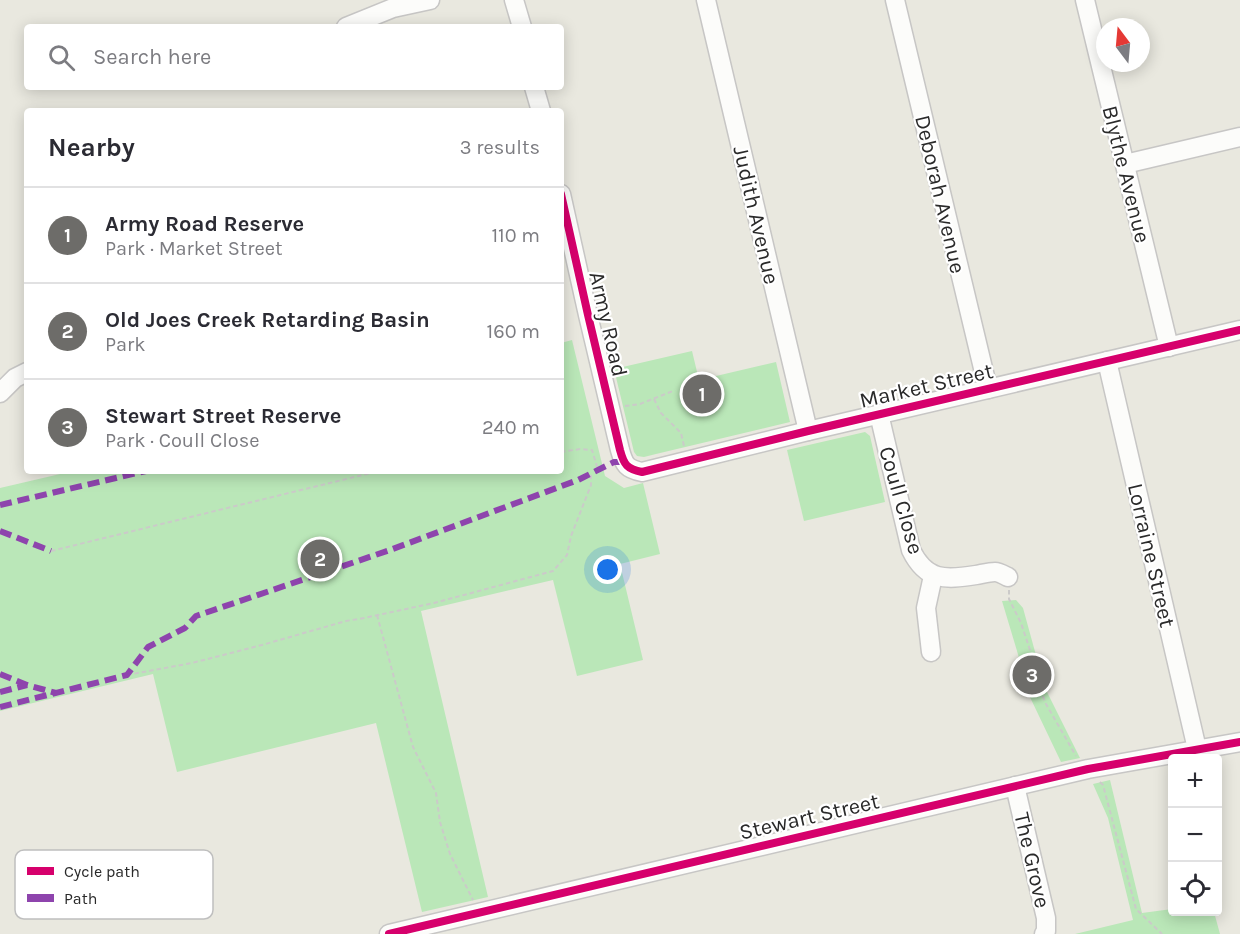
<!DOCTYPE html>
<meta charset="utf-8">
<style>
:root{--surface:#fff;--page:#f7f7f7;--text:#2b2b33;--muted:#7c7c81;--line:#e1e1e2;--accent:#6d6c69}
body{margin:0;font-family:Karla,sans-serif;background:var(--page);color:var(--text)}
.controls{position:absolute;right:18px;bottom:18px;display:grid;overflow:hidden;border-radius:6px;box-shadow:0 3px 15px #0003}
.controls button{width:54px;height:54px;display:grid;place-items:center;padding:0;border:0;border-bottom:2px solid var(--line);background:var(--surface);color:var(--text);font:30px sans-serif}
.compass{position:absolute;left:1096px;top:18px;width:54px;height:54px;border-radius:50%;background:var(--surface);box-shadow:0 3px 15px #0003;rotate:344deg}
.you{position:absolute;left:608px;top:570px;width:21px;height:21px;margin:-15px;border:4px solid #fff;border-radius:50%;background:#1a73e8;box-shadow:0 0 0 9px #1a73e833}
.badge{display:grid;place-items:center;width:39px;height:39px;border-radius:50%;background:var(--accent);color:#fff;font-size:20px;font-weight:700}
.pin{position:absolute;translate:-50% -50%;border:3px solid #fff;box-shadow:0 2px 6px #0006}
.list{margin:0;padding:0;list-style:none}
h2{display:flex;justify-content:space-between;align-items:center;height:78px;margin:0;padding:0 24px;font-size:26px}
h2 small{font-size:20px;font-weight:400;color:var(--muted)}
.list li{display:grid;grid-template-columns:39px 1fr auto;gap:18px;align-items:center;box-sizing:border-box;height:96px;padding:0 24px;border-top:2px solid var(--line)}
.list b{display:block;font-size:22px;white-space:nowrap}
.list p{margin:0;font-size:20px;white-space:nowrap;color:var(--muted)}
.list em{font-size:20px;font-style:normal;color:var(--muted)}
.icon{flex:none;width:33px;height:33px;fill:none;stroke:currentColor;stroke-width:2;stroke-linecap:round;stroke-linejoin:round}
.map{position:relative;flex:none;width:1240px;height:934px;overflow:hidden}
.search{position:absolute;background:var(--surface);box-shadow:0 3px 15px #0003;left:24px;top:24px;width:540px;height:66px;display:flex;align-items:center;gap:15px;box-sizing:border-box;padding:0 21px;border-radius:6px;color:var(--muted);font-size:22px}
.panel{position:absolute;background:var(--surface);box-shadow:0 3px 15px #0003;left:24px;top:108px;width:540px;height:366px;border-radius:6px}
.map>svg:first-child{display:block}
.green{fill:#bae7b8}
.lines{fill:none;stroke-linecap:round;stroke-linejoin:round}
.minor-casing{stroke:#c7c6c5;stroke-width:21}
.path{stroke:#cbcac9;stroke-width:2;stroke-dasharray:4.5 3;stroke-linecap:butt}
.minor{stroke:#fcfcfa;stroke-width:18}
.quiet{stroke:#8e44ad;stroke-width:6;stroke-dasharray:12 6;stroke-linecap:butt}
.cycleway-casing{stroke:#fff;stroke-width:11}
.cycleway{stroke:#d6006c;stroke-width:8}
.labels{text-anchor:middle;stroke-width:4.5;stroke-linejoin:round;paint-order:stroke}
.street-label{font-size:22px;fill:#2a2a2a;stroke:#fff}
.key{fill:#fff;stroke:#bfbfbf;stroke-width:1.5}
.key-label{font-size:16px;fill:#2a2a2a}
</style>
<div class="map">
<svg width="1240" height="934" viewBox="0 0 1240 934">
<rect width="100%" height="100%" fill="#e9e8df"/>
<!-- green -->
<g class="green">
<polygon points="572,340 605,476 624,488 643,483 660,554 620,564 643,660 577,676 553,580 421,611 488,897 422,912 376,723 177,772 153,674 0,711 0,488 73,471 561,471 561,343"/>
<polygon points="692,351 699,380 776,362 790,422 656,454 644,457 637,456 634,452 614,369"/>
<polygon points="865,432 870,436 885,502 804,521 787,450"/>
<polygon points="1016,600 1023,608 1045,688 1080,758 1061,762 1028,693 1020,661 1002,601"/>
<polygon points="1110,780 1142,913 1172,909 1172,912 1214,912 1220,934 1075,934 1133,920 1108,818 1093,784"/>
</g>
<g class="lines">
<defs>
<g id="minor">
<polyline points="514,0 522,27"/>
<polyline points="706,0 808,431"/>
<polyline points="895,0 988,389"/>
<polyline points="1085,0 1169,347"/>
<polyline points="346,27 393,8 430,0"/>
<polyline points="534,87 541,111"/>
<polyline points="1125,164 1240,137"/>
<path d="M561 194 588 315 620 450C624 465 627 469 642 472L808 431 1240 330"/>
<polyline points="1107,361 1197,749"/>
<polyline points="0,393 15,378 27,372"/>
<path d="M879 414 911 550C926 581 945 580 976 575 982 574 989 572 995 572 999 572 1004 575 1008 577"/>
<polyline points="931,652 926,608 933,576"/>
<polyline points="1015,786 1046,918 1046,931 1044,934"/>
<polyline points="389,934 1088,769 1240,742"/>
</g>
</defs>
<!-- minor casing -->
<use href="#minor" class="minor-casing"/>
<!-- path -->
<g class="path">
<polyline points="654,399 661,413 681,433 684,446"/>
<polyline points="625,406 640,404 673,391"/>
<polyline points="561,452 580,449 592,450 598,470"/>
<polyline points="437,471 441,471"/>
<polyline points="51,551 379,471"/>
<polyline points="1009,590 1009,599 1021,623 1033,659 1037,682 1046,704 1076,756"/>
<polyline points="377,615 413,747 436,793 440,822 450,854 473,900"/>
<polyline points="127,675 192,663 262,645 346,621 364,618 434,603 553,571 567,555 571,536 591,485 591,473"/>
<polyline points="1100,782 1103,785 1136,909 1162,934"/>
</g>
<!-- minor -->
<use href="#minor" class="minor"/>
<!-- quiet -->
<g class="quiet">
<polyline points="0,505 146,471"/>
<polyline points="0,531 51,551"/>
<polyline points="0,674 27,685 56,693"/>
<polyline points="0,692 27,685"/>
<polyline points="0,707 127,675 148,647 185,628 196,616 390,550 578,480 614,462 624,462"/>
</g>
<defs>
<g id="cycleway">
<path d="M561 194 588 315 620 450C624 465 627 469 642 472L808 431 1240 330"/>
<polyline points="389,934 1088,769 1240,742"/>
</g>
</defs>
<!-- cycleway casing -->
<use href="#cycleway" class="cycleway-casing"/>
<!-- cycleway -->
<use href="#cycleway" class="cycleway"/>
</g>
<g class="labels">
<!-- street labels -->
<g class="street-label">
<text transform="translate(1127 174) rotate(76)" y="8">Blythe Avenue</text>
<text transform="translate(941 194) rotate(77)" y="8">Deborah Avenue</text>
<text transform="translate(757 215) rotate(77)" y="8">Judith Avenue</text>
<text transform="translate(609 324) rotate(77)" y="8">Army Road</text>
<text transform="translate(926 385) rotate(-13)" y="8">Market Street</text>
<text transform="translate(902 500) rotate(74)" y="8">Coull Close</text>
<text transform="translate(1152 555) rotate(77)" y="8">Lorraine Street</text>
<text transform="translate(809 816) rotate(-13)" y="8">Stewart Street</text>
<text transform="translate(1033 860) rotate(77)" y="8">The Grove</text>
</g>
</g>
<!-- legend -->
<rect x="15" y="850" width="198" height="69" rx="9" class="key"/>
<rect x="27" y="867" width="27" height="8" fill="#d6006c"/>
<rect x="27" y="894" width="27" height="8" fill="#8e44ad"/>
<g class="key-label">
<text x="64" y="877">Cycle path</text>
<text x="64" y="904">Path</text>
</g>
</svg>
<div class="controls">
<button>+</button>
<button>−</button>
<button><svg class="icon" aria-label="locate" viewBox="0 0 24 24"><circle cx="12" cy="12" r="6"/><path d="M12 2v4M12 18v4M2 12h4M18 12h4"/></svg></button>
</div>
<svg class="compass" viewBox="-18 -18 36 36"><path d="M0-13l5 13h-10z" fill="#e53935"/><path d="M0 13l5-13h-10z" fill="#7c7c81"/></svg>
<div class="you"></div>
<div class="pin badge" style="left:702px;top:394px">1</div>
<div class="pin badge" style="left:320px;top:559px">2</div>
<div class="pin badge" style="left:1032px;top:675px">3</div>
<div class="search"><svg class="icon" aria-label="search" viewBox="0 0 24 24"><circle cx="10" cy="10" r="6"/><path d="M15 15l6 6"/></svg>Search here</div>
<section class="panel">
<h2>Nearby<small>3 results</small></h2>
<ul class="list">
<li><span class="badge">1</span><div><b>Army Road Reserve</b><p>Park · Market Street</p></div><em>110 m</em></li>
<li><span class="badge">2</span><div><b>Old Joes Creek Retarding Basin</b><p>Park</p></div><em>160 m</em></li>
<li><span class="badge">3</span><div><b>Stewart Street Reserve</b><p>Park · Coull Close</p></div><em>240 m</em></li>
</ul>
</section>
</div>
